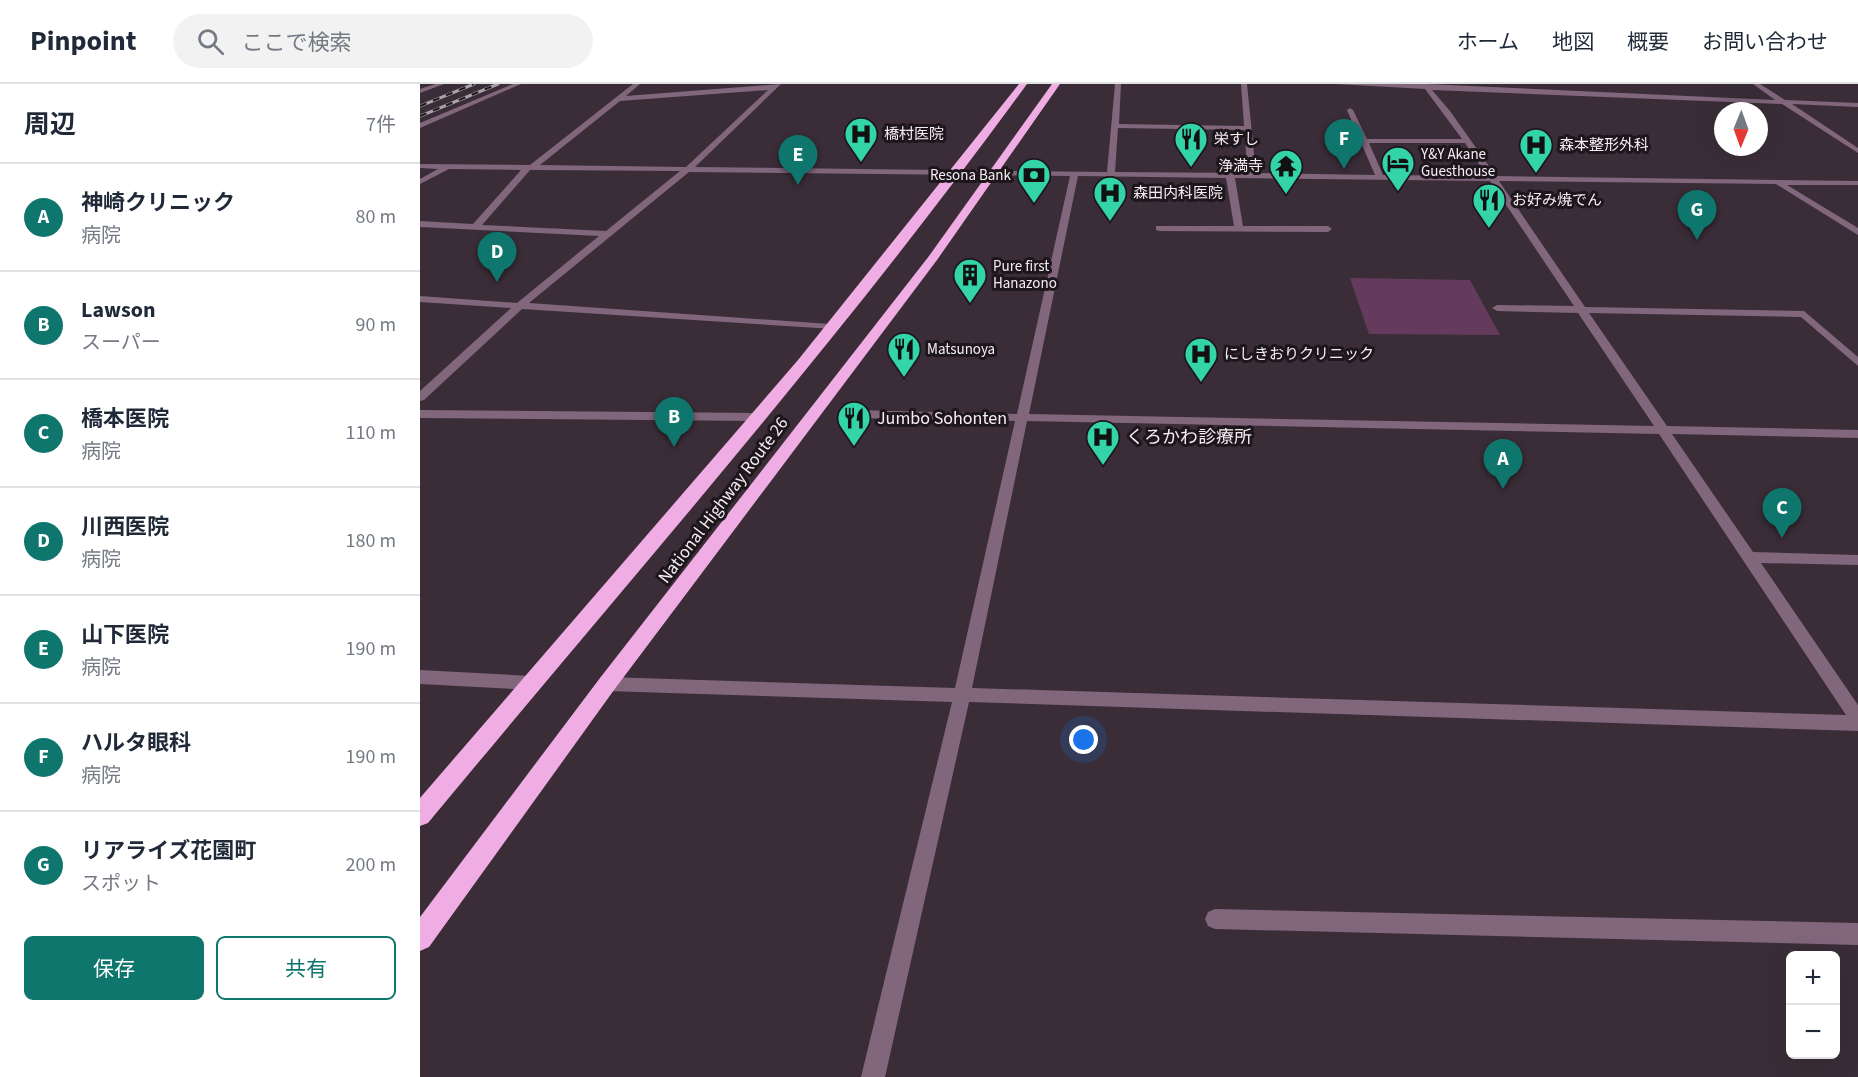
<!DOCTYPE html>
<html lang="ja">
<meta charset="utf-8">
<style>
:root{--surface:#fff;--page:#f2f2f3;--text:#1f2937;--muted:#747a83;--line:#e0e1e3;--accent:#0f766e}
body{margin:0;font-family:"Source Sans 3","Noto Sans JP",sans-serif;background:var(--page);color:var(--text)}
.controls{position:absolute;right:18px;bottom:18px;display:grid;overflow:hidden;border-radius:9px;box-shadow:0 6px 24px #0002}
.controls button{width:54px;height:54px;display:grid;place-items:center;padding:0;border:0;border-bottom:2px solid var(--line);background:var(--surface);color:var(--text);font:30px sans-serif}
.compass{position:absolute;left:1294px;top:18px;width:54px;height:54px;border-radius:50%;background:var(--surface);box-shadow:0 6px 24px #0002;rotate:181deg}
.you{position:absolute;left:664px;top:656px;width:21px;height:21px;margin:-15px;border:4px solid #fff;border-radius:50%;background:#1a73e8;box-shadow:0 0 0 9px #1a73e833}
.badge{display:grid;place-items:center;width:39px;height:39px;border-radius:50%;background:var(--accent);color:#fff;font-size:20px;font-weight:700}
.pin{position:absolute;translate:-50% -50px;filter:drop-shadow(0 2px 3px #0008)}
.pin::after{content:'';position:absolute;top:32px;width:21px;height:18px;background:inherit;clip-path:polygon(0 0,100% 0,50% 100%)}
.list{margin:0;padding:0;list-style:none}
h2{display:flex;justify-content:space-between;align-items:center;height:78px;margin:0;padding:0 24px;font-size:26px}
h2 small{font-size:20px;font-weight:400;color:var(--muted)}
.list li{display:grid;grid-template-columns:39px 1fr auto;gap:18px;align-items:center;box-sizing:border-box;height:108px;padding:0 24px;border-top:2px solid var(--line)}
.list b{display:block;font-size:22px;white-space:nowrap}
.list p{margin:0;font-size:20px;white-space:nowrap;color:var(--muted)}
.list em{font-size:20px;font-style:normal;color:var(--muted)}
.actions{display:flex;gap:12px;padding:18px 24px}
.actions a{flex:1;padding:14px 0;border:2px solid var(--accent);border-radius:9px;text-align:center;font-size:21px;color:var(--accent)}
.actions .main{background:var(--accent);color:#fff}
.icon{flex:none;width:33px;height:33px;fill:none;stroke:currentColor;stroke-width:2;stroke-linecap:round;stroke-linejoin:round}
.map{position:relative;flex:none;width:1438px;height:993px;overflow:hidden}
header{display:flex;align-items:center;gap:36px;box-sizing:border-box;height:84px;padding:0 30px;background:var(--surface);border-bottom:2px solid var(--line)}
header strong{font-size:28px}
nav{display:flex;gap:33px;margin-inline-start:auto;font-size:21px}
.search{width:420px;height:54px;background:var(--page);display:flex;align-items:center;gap:15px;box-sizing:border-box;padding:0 21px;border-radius:33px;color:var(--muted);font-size:22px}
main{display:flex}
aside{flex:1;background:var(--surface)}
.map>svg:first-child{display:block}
.green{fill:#643b5d}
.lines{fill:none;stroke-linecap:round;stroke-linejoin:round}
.minor{fill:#81667c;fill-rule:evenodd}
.highway{fill:#efade3;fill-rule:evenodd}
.rail-casing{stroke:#aaa0a8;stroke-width:3}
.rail{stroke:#1d171c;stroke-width:2;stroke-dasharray:7;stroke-linecap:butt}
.labels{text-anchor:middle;stroke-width:6;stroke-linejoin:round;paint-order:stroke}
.far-poi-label{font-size:15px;fill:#f5edf3;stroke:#1d171c;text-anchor:start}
.poi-label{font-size:18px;fill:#f5edf3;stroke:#1d171c;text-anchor:start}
.street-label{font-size:18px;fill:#f5edf3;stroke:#1d171c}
</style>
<header>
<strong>Pinpoint</strong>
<div class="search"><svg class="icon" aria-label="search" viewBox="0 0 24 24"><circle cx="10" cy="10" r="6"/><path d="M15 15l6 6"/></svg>ここで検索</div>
<nav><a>ホーム</a><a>地図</a><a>概要</a><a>お問い合わせ</a></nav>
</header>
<main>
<aside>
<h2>周辺<small>7件</small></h2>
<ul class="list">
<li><span class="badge">A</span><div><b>神崎クリニック</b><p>病院</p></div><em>80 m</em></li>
<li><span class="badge">B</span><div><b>Lawson</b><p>スーパー</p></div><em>90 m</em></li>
<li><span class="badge">C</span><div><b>橋本医院</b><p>病院</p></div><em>110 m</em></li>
<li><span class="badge">D</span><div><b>川西医院</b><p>病院</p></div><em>180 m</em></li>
<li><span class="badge">E</span><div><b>山下医院</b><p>病院</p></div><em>190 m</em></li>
<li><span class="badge">F</span><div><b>ハルタ眼科</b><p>病院</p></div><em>190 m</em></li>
<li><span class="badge">G</span><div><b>リアライズ花園町</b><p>スポット</p></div><em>200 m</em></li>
</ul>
<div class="actions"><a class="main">保存</a><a>共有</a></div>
</aside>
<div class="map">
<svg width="1438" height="993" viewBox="0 0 1438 993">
<rect width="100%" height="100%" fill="#3a2d37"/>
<!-- green -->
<polygon class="green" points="930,194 1050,196 1080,251 949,250"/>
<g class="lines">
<!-- minor -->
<g class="minor">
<polygon points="15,0 24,0 0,9 0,5"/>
<polygon points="93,0 101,0 0,44 0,39"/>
<path d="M213 0H220L206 12 361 0 275 83 687 88 695 0H701L699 40 824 42 821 0H827L836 89 955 91 927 26 930 24 933 26 947 55H1042L1005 5 915 0H1007L1355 16 1333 0H1340L1365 16 1438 19V23L1372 20 1438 64V69L1362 20 1012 6 1030 27 1076 92 1438 97V101H1367L1438 144V151L1356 100 1079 97 1165 223 1384 227 1438 273V282L1381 233 1169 229 1247 342 1438 346V354L1252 350 1333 468 1438 471V481L1341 479 1438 621V647L549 618 465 993H441L532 618 187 607 181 605 179 600 181 595 187 593 535 604 595 337 433 334 427 330 433 326 597 330 650 92 269 88 109 219 410 240 415 243 414 245 102 225 4 316 0 317V307L91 224 0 218V212L97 219 179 152 0 143V137L53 140 101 86 29 85 0 100V95L18 85 0 84V80L110 81ZM348 6 266 83 120 81 200 17ZM698 44 824 46 828 89 695 88ZM949 59H1045L1067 92 963 91ZM110 86H114L260 87 186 147 62 141ZM658 92 806 94 814 142H736V146L739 147 908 148 912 145 908 142H823L815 94 1070 97 1154 222 1077 221 1072 224 1077 227 1158 229 1234 342 609 330ZM607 337 1239 350 1426 631 552 604Z"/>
<polygon points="0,326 337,329 343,333 337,337 0,334"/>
<polygon points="0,586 111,592 117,594 119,599 117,604 111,606 0,600"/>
<polygon points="795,825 1438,839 1438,861 795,845 788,842 785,835 788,828"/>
</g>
<!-- highway -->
<g class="highway">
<path d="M599 0H607C421 256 210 495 8 739L0 742V714L378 276Z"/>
<polygon points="632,0 640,0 517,176 194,606 9,863 0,867 0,833 180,594 509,172"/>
</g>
<defs>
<g id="rail">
<polyline points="0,22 54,0"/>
<polyline points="0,32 78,0"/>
</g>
</defs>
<!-- rail casing -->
<use href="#rail" class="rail-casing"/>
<!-- rail -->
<use href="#rail" class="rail"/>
</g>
<!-- icons -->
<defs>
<symbol id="hospital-pin" viewBox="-11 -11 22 30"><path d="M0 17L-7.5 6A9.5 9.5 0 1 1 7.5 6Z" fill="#33d4a8" stroke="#1d171c"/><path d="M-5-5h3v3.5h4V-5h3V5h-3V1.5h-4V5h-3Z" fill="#111"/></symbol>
<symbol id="restaurant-pin" viewBox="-11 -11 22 30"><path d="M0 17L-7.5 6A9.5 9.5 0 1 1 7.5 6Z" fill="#33d4a8" stroke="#1d171c"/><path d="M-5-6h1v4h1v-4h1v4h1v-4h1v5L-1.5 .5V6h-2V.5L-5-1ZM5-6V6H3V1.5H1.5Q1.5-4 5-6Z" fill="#111"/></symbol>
<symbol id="hotel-pin" viewBox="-11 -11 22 30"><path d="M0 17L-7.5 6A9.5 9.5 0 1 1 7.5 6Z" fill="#33d4a8" stroke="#1d171c"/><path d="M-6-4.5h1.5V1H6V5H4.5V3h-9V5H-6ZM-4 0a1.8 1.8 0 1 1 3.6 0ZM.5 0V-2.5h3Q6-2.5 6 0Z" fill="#111"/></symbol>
<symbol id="temple-pin" viewBox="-11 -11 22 30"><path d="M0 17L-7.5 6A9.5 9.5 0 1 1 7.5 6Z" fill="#33d4a8" stroke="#1d171c"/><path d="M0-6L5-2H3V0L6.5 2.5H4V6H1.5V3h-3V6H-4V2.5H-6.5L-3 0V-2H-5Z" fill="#111"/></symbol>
<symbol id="bank-pin" viewBox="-11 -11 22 30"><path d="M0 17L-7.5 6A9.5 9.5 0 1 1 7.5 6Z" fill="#33d4a8" stroke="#1d171c"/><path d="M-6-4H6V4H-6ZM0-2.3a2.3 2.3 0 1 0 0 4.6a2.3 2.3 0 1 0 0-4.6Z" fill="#111"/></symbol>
<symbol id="building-pin" viewBox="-11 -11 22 30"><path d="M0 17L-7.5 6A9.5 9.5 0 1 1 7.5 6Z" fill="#33d4a8" stroke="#1d171c"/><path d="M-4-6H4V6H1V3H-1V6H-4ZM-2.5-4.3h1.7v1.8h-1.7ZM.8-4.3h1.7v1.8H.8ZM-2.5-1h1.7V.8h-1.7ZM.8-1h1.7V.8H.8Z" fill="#111"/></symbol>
</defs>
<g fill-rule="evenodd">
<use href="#hospital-pin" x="422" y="31" width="38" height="52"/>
<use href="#restaurant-pin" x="752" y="36" width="38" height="52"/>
<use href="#hospital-pin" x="1097" y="42" width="38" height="52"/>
<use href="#hotel-pin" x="959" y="60" width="38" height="52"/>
<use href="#temple-pin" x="847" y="63" width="38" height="52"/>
<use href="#bank-pin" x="595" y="72" width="38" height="52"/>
<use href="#hospital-pin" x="671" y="90" width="38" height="52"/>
<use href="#restaurant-pin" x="1050" y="97" width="38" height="52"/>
<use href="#building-pin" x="531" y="172" width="38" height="52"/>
<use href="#restaurant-pin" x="465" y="246" width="38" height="52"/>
<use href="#hospital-pin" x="762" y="251" width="38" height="52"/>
<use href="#restaurant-pin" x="415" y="315" width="38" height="52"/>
<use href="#hospital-pin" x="664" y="334" width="38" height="52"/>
</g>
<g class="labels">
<!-- far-poi labels -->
<g class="far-poi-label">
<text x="464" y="55">橋村医院</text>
<text x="794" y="60">栄すし</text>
<text x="1139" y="66">森本整形外科</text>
<text x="1001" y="75">Y&amp;Y Akane<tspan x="1001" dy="17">Guesthouse</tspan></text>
<text x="843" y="87" text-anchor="end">浄満寺</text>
<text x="591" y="96" text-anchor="end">Resona Bank</text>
<text x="713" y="114">森田内科医院</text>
<text x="1092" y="121">お好み焼でん</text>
<text x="573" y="187">Pure first<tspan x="573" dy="17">Hanazono</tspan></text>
<text x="507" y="270">Matsunoya</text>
<text x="804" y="275">にしきおりクリニック</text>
</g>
<!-- poi labels -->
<g class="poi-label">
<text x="457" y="340">Jumbo Sohonten</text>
<text x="706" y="359">くろかわ診療所</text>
</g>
<!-- street labels -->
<g class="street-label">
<text transform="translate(303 416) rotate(-53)" y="6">National Highway Route 26</text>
</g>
</g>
</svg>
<div class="controls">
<button>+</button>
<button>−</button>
</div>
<svg class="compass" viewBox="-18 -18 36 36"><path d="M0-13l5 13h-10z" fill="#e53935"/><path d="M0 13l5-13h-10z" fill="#747a83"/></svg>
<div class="you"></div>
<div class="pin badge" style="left:1083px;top:405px">A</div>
<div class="pin badge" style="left:254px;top:363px">B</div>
<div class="pin badge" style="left:1362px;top:454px">C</div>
<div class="pin badge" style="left:77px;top:198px">D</div>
<div class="pin badge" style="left:378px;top:101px">E</div>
<div class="pin badge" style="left:924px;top:85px">F</div>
<div class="pin badge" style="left:1277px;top:156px">G</div>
</div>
</main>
